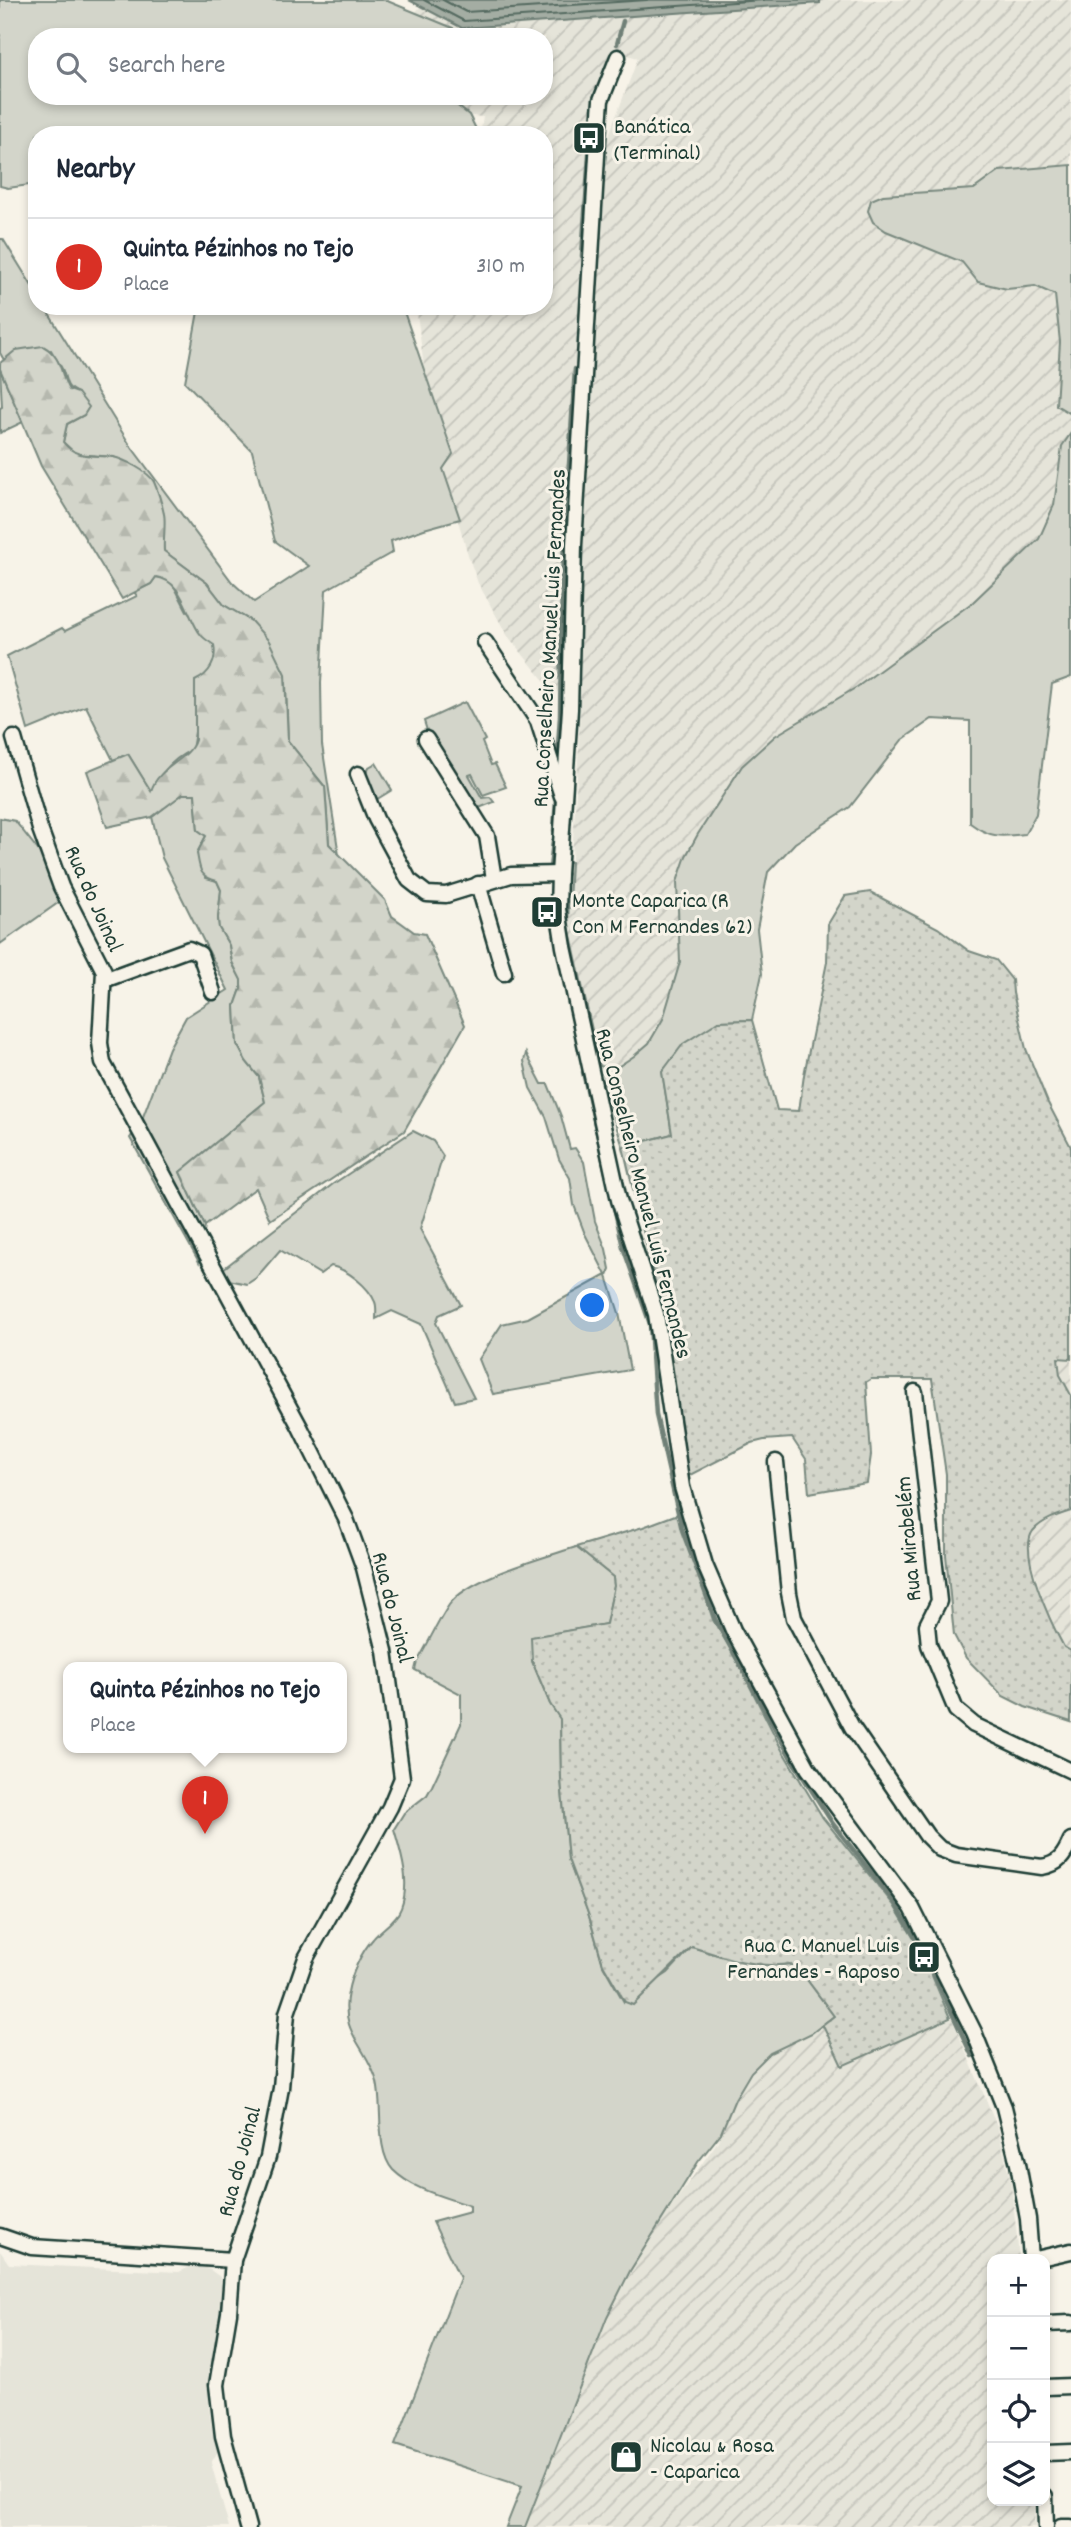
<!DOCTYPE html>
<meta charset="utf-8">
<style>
:root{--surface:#fff;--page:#f6f6f7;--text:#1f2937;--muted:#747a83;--line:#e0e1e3;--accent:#d93025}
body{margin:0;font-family:Dekko,sans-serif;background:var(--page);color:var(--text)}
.controls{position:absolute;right:21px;bottom:21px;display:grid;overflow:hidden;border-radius:14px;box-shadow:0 4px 10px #0003}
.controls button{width:63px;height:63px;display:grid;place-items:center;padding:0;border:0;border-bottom:2px solid var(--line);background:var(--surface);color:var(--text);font:35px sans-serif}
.you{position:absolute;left:593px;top:1306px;width:24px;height:24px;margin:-18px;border:5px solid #fff;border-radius:50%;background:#1a73e8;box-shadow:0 0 0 10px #1a73e833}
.badge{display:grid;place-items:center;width:46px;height:46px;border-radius:50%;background:var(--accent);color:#fff;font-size:23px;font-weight:700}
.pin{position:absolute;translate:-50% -58px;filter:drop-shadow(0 2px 4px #0008)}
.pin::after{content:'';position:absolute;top:37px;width:24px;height:21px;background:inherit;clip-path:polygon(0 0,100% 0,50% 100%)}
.popup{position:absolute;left:63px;top:1662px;width:284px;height:91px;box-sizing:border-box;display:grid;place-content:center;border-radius:14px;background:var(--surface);filter:drop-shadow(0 2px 5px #0005);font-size:23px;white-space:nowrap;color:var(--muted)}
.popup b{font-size:26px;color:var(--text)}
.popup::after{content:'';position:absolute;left:50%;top:100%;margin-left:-14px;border:14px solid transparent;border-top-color:var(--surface)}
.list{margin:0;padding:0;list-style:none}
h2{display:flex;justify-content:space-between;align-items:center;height:91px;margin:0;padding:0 28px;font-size:30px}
h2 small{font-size:23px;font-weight:400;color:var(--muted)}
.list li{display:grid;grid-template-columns:46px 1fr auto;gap:21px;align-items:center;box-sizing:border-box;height:98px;padding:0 28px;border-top:2px solid var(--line)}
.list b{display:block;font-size:26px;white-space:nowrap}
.list p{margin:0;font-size:23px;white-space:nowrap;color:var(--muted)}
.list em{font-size:23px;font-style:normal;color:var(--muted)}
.icon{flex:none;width:38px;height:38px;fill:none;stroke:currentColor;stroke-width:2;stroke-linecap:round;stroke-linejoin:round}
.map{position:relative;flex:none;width:1071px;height:2527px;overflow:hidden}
.search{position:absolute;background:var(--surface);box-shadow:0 4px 10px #0003;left:28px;top:28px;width:525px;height:77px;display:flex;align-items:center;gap:18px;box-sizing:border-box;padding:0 24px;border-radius:28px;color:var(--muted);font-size:26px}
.panel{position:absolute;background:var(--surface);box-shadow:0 4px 10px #0003;left:28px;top:126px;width:525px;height:189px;border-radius:28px}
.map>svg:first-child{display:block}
.built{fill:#e5e4d9}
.industrial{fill:url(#industrial-furrows)}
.grass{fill:#d3d5ca;stroke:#79897f;stroke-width:2}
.forest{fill:url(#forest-firs);stroke:#79897f;stroke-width:2}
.garden{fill:url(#garden-dots);stroke:#79897f;stroke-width:2}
.water{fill:#a4ada3;stroke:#6f8077;stroke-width:2}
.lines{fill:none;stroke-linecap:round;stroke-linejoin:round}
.shore{stroke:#546a60;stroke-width:2}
.stream{stroke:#6f8077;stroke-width:4.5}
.minor-casing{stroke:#1f3d34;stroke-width:19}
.minor{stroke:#f7f3e8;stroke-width:14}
.labels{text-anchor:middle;stroke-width:6;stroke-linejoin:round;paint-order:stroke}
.poi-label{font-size:23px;fill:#1f3d34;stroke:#f7f3e8;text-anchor:start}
.street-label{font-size:23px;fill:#1f3d34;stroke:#f7f3e8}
</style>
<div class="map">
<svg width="1071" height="2527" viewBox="0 0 1071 2527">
<defs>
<pattern id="industrial-furrows" width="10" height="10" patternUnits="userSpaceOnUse" patternTransform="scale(1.75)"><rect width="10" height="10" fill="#e5e4d9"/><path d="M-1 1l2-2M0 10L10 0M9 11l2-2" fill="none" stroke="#c4c4bb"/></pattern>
<pattern id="forest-firs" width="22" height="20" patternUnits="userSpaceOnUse" patternTransform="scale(1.75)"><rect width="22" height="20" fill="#d3d5ca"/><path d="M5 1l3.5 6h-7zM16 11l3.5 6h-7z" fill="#b5b8ae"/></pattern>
<pattern id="garden-dots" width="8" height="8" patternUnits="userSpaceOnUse" patternTransform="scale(1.75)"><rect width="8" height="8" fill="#d3d5ca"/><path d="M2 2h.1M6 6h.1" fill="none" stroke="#b5b8ae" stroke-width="1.8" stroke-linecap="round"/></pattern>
</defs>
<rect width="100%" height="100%" fill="#f7f3e8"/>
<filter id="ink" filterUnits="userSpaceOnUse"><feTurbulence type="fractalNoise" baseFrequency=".0143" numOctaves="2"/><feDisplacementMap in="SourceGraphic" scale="14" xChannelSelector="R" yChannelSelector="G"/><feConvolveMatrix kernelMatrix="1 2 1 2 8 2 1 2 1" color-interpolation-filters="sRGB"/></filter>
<g filter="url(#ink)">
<!-- built -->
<polygon class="built" points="0,2251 9,2264 179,2272 194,2265 209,2269 220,2277 222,2292 212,2363 209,2406 212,2429 220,2448 211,2463 229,2527 0,2527"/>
<!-- industrial -->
<g class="industrial">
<polygon points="820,0 1071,0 1071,165 999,171 974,189 883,195 871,200 886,231 962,262 978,282 1007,289 1035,286 1055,296 1060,342 1056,404 1071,414 1071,433 1062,446 1054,505 1039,539 973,602 857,687 775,736 719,801 686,856 677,882 680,962 663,1019 649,1043 634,1056 619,1066 600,1067 568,922 579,742 581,570 599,270 597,208 603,151 638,58 611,50 593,105 587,147 576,372 565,521 561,688 555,694 507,635 478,583 469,558 433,436 416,306 544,306 544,135 480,135 483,117 408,110 387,96 544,96 544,37 393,37 421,6 462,28 820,3"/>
<polygon points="1058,1358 1071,1359 1071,1395 1060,1375"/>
<polygon points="1071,1511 1071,1651 1065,1648 1045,1605 1027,1548 1032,1532 1042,1523"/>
<polygon points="952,2019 998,2128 1011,2183 1017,2237 1019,2259 992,2259 992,2501 1034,2501 1035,2527 525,2527 582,2380 612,2309 648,2240 718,2141 731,2107 758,2063 770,2053 824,2027 840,2061"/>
</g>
<!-- grass -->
<g class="grass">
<polygon points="0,0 385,0 453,28 452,37 37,37 37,96 453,96 454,103 469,115 479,135 37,135 37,184 8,188 0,186"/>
<polygon points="1071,165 1071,414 1056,405 1060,342 1055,295 1035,286 1007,289 978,282 962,262 886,231 873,222 868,211 871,200 883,195 974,189 999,171"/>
<path d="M0 239H3L37 294V306H44L130 445 232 582 254 602 309 566 275 541 252 451 185 382 199 306H402L453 454 443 469 460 519 424 529 391 541 393 552 326 590 321 683 322 745 339 855 329 844 325 787 288 741 286 683 251 621 224 605 207 583 164 551 162 533 164 515 153 480 114 457 76 454 63 442 67 424 84 415 78 393C65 388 67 382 63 371 60 364 55 358 51 350L12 356 4 360 0 353Z"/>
<polygon points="0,369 23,422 0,433 0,408 2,407"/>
<path d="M1071 433V677L1052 684 1036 814 1025 834C1000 837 990 838 970 823V721L932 719 902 740 850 807 795 843 768 872 757 929 762 974 752 1020 719 1021 662 1071 672 1134 623 1147 596 1064 567 921 566 861 571 862 568 922 600 1066 610 1068 619 1066 634 1056 649 1043 663 1019 680 962 677 882 686 856 698 834 742 766 775 736 857 687 973 602 1039 539 1054 505 1062 446Z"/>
<path d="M156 577 165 578 173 584 187 611 214 645 216 654 210 671 204 677 192 750C173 758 160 774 151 792L128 754 113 760 86 706 28 730 7 656 62 628 65 631 137 596 134 592 151 584Z"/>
<polygon points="465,702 485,740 482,742 491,765 495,764 506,787 483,795 472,774 469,775 482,798 490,797 494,802 474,810 429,737 424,721"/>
<polygon points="376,763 392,790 374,801 366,773 369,767"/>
<polygon points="183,793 195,793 198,830 206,836 197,853 206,878 217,881 221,890 218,918 219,928 229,945 232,963 241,979 241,989 235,1006 237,1044 246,1061 259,1077 265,1102 180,1172 205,1226 199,1262 130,1138 141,1122 169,1048 186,1017 228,990 162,858 152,817"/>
<polygon points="0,818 15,821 72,893 0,944"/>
<polygon points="526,1053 542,1084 548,1084 561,1116 570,1149 575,1148 584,1162 595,1221 606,1249 610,1269 607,1276 619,1313 630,1370 493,1394 479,1359 502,1324 528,1318 606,1275 585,1234 574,1205 570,1178 559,1159 546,1117 530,1088 524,1061"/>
<path d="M413 1131 433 1141 443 1156 420 1229 461 1305 439 1315 436 1323 474 1398 455 1402 421 1324 392 1311 376 1319C376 1315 377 1306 375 1302 369 1287 347 1269 331 1266L320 1274 280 1250 256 1278 247 1284 229 1280 223 1269 333 1184Z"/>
<path d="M576 1547 613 1577 614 1586 606 1624 532 1637V1661L550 1704 560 1718 561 1779 568 1859 589 1916 603 1965 624 2002 668 1973 692 1947C723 1957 758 1969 790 1964L805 1977 834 2016 812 2033 770 2053 751 2072 735 2099 721 2133 698 2162 630 2271 607 2317 525 2527H506L522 2486 395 2445 460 2278 433 2222 470 2212V2206C445 2197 413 2190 393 2170 375 2150 383 2106 377 2082 368 2048 339 2033 348 1992 351 1975 361 1952 373 1939 381 1929 397 1920 401 1908 411 1882 401 1853 394 1829L404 1813 427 1795 432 1786 461 1724V1694L415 1670 417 1662C428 1644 437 1623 449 1605 469 1577 543 1558 576 1547Z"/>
</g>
<!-- forest -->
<path class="forest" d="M43 346C63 357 60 375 69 390L78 393 89 407 84 415 67 424 63 442C77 460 93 454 113 457 124 459 149 472 154 482 158 491 162 505 164 514 166 522 163 541 164 551L207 583 224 605 251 621 269 641 285 674 288 741 325 787 329 844 385 900 392 916 414 932 425 934 465 1025 404 1131 270 1220 256 1188 205 1226 180 1172 265 1102 259 1077 246 1061 237 1044 235 1006 241 989V980L232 962 229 945 219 928 218 918 221 890 217 881C199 876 200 870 197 853L206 836 198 830 195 794H183L152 817 107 827 87 771 128 754 151 791C159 765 189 761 195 740V681C210 674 217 661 214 645 210 642 204 639 201 635 186 616 184 581 156 577L151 584 122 599 41 466 0 369V363L16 350Z"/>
<!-- garden -->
<g class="garden">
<path d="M870 892 938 928 969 951 996 960 1012 980 1013 993 1026 1049 1048 1103 1071 1147V1359L1058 1358 1060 1375 1071 1395V1511C1058 1515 1042 1520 1033 1531 1017 1552 1052 1625 1064 1647L1071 1651V1722L1025 1707 1003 1696 966 1658 954 1635 946 1555V1474L932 1379H871L866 1382 871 1455 867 1483 809 1493 806 1459 792 1438 764 1440 752 1443 688 1476 667 1332 623 1147 672 1134 662 1072 683 1044 719 1021 752 1020 777 1110 799 1111 804 1075 827 962 828 924 845 896Z"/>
<path d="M694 1508 703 1588 713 1620 732 1651 782 1750 823 1818 893 1904 922 1952 950 2018 842 2066 824 2027 821 2026 834 2016 805 1977 790 1964C757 1969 724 1957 692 1947L633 2005 625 2002 603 1964 589 1916 568 1859 561 1779 560 1719 550 1704 532 1661 531 1637 606 1624 614 1586 613 1577 576 1547 643 1527Z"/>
</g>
<!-- water -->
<polygon class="water" points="409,0 820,0 820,3 462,28"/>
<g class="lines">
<!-- shore -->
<g class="shore">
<polyline points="424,0 464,21 763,0"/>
<polyline points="443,0 466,12 647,0"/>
</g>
<!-- stream -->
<g class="stream">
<polyline points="617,44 623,21"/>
<polyline points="582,256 590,140"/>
<polyline points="557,761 560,716 562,576 575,369"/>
<polyline points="554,831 556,798"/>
<polyline points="550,868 553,841"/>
<polyline points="583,1072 607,1177"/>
<polyline points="613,1202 623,1247 650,1324 656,1415 682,1530 715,1619 791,1758 833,1824 895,1903 923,1951 972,2056"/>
</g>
<defs>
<g id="minor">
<polyline points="618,57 601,100 598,139 574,545 570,709 559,874 558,909 564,947 619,1200 656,1314 682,1487 705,1565 733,1630 808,1768 912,1908 974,2032 1004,2107 1018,2164 1028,2219 1031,2259"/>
<polyline points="485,642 538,721 562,796"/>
<polyline points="14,738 40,829 61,887 104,971 100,1043 103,1063 300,1427 346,1519 364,1568 385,1651 402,1778 390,1807 306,1958 287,2013 281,2088 268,2157 233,2260 229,2313 217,2385 223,2436 248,2527"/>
<polyline points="426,739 487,836 494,879"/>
<polyline points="358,774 376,819 409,880 427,894 446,895 511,875 559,874"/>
<polyline points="478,884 504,973"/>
<polyline points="104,980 189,949 200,954 213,992"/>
<polyline points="915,1392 939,1601 927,1625 929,1645 956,1710 974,1725 1071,1771"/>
<path d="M776 1462 789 1593 794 1618 852 1727 927 1836 940 1849 956 1855 1042 1867C1059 1864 1064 1856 1071 1840"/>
<polyline points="0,2236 32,2247 233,2260"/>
<polyline points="1036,2259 1071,2251"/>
<polyline points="1045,2324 1071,2323"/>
<polyline points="1045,2387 1071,2386"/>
<polyline points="1045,2453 1071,2452"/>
<polyline points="1045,2496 1046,2527"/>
<polyline points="1061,2527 1071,2527"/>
</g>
</defs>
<!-- minor casing -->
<use href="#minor" class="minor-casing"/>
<!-- minor -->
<use href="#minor" class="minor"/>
</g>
</g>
<!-- icons -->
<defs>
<symbol id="bus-square" viewBox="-11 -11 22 22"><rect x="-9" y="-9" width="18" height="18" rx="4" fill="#1f3d34" stroke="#f7f3e8"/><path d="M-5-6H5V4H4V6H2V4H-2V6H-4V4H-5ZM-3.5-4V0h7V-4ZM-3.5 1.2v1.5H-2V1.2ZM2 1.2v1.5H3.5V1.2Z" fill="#fff"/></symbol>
<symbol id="shop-square" viewBox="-11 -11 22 22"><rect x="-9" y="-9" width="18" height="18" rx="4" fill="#1f3d34" stroke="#f7f3e8"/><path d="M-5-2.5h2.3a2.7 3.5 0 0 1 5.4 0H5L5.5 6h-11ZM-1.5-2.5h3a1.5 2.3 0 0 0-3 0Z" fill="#fff"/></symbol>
</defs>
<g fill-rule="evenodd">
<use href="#bus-square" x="570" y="119" width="38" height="38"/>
<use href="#bus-square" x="528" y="893" width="38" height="38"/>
<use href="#bus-square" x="905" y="1938" width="38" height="38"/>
<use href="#shop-square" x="607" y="2438" width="38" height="38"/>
</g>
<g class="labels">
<!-- poi labels -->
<g class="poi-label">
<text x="614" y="133">Banática<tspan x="614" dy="26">(Terminal)</tspan></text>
<text x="572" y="907">Monte Caparica (R<tspan x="572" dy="26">Con M Fernandes 62)</tspan></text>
<text x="900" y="1952" text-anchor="end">Rua C. Manuel Luis<tspan x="900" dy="26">Fernandes - Raposo</tspan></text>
<text x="650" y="2452">Nicolau &amp; Rosa<tspan x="650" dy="26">- Caparica</tspan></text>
</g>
<!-- street labels -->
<g class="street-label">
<text transform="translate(548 638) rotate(-87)" y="8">Rua Conselheiro Manuel Luis Fernandes</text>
<text transform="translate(95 898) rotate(66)" y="8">Rua do Joinal</text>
<text transform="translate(645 1193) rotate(76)" y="8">Rua Conselheiro Manuel Luis Fernandes</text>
<text transform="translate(907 1539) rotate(-95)" y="8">Rua Mirabelém</text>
<text transform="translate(394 1607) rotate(76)" y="8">Rua do Joinal</text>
<text transform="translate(238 2161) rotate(-75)" y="8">Rua do Joinal</text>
</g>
</g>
</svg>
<div class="controls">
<button>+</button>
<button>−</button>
<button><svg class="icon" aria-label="locate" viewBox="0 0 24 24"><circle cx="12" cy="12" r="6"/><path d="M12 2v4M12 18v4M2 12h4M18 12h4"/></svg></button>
<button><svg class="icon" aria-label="layers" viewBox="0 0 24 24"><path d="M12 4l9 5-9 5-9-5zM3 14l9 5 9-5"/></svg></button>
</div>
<div class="you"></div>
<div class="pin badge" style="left:205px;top:1834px">1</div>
<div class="popup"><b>Quinta Pézinhos no Tejo</b>Place</div>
<div class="search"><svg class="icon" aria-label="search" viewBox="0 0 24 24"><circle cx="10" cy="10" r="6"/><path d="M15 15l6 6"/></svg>Search here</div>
<section class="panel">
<h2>Nearby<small></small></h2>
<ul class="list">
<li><span class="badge">1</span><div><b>Quinta Pézinhos no Tejo</b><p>Place</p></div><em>310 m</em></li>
</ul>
</section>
</div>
